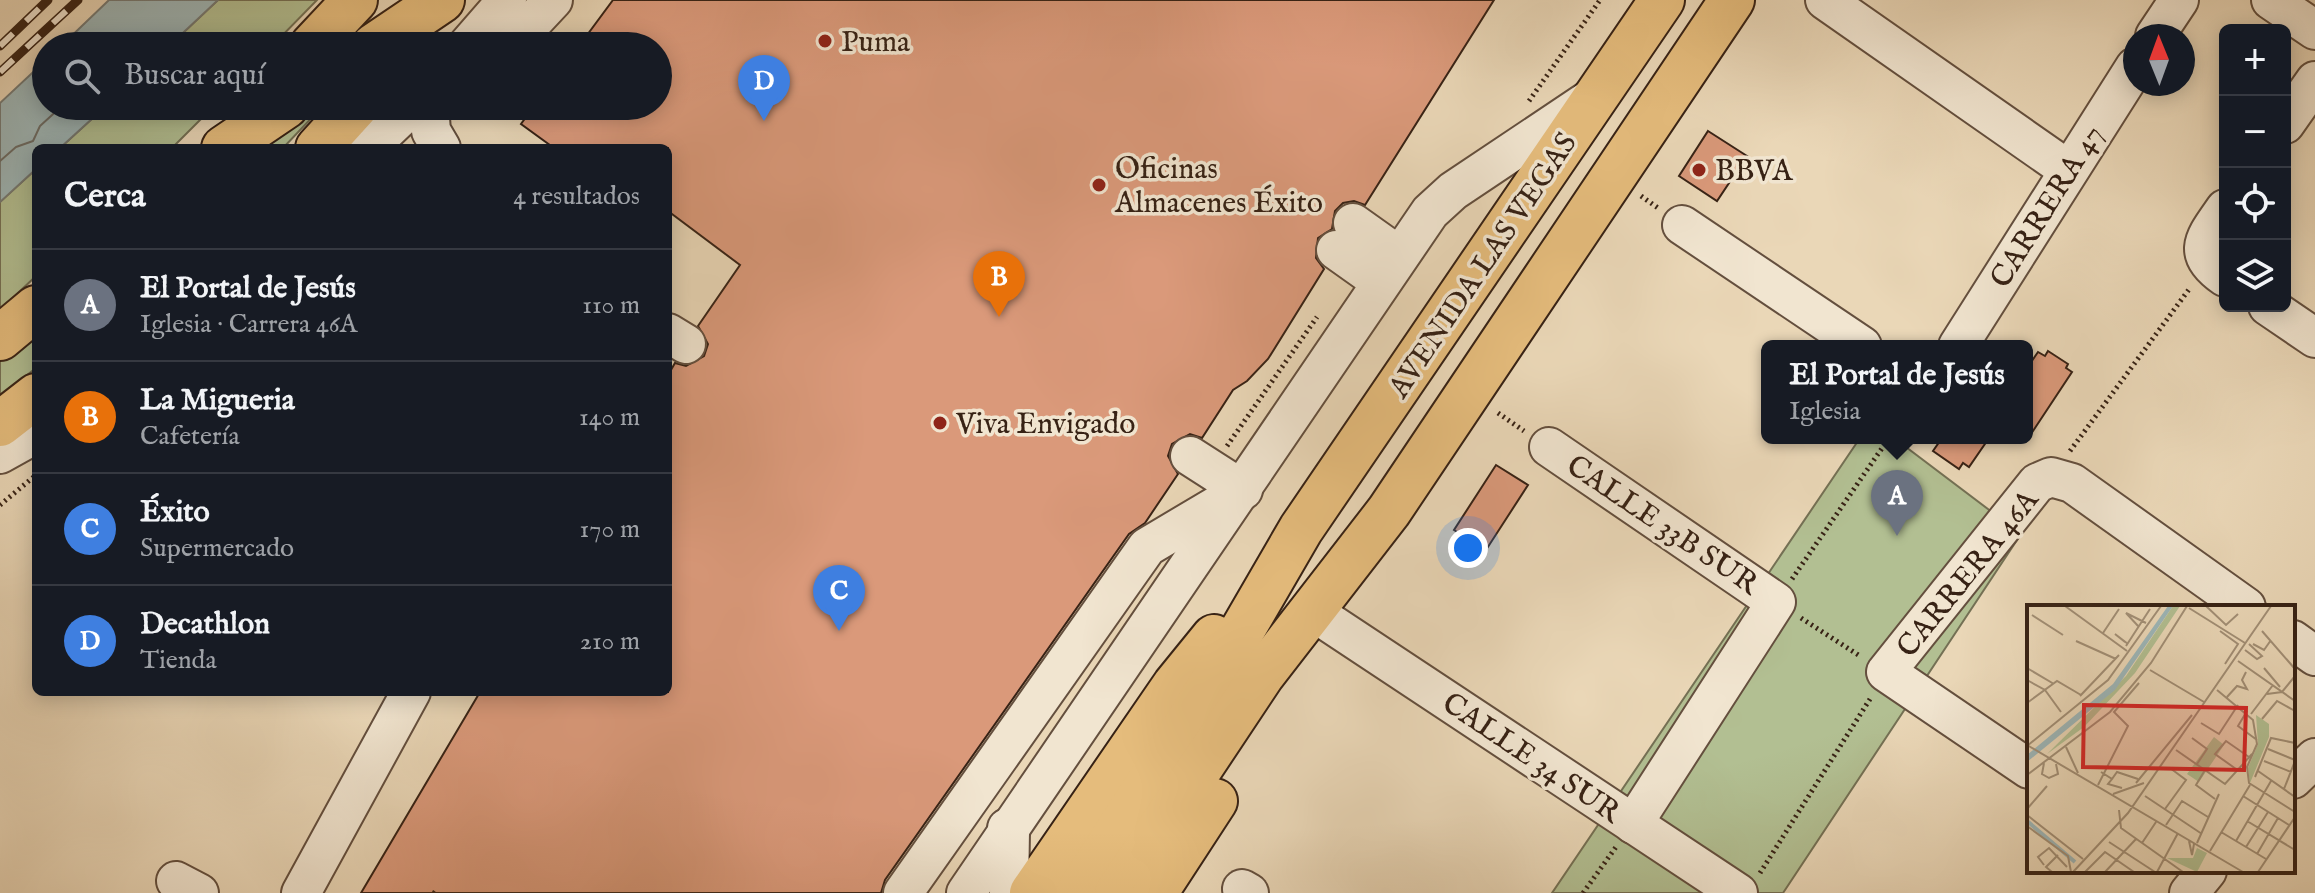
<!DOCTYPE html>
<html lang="es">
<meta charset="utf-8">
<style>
:root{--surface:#171b24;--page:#242831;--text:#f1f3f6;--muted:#9ea1a6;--line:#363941;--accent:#7c3aed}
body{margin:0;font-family:"IM FELL English",serif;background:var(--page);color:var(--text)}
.controls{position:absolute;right:24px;top:24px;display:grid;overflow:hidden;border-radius:12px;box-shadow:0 4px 20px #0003}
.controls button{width:72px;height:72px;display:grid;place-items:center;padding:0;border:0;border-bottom:2px solid var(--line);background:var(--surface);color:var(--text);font:40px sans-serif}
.compass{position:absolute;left:2123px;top:24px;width:72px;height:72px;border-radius:50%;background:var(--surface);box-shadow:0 4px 20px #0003;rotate:359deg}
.you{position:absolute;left:1468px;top:548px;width:28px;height:28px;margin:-20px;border:6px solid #fff;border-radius:50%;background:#1a73e8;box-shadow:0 0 0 12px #1a73e833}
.badge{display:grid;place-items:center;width:52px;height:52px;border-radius:50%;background:var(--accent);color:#fff;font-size:26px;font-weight:700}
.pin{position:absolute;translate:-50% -66px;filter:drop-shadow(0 2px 4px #0008)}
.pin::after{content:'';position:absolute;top:42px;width:28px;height:24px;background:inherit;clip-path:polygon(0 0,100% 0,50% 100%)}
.popup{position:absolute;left:1761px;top:340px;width:272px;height:104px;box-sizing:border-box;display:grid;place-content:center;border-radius:12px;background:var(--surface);filter:drop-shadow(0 2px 6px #0005);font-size:26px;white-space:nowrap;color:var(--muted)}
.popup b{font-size:30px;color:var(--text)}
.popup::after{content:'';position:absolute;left:50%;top:100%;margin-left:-16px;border:16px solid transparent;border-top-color:var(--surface)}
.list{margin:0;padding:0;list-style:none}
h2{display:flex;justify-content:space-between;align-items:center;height:104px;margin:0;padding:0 32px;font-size:34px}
h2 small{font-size:26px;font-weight:400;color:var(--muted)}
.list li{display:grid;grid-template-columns:52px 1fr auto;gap:24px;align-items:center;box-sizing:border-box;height:112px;padding:0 32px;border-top:2px solid var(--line)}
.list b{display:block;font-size:30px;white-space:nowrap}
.list p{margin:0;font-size:26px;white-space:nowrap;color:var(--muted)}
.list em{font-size:26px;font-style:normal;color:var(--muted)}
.icon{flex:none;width:44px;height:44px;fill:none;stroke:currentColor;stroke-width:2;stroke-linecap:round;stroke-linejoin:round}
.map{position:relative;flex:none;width:2315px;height:893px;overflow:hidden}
.search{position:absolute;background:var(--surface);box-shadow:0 4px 20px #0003;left:32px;top:32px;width:640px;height:88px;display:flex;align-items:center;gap:20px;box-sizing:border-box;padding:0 28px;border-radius:44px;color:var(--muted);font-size:30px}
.panel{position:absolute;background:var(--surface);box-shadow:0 4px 20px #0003;left:32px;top:144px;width:640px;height:552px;border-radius:12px}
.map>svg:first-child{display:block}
.green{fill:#b2bf92;stroke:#747054;stroke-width:2}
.water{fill:#9db7b9;stroke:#747b77;stroke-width:2}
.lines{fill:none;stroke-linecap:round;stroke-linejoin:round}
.shore{stroke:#6a6c67;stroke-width:2}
.building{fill:#da997a;stroke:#372215;stroke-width:2}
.minor-casing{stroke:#644f3e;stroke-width:42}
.major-casing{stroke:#372215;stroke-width:48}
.highway-casing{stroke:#372215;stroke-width:48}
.path{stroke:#372215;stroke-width:5;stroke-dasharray:2 4;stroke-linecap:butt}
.minor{stroke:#f1e5d0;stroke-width:38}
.major{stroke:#e5bc7c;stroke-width:44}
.highway{stroke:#e5bc7c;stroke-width:44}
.rail-casing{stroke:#372215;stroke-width:9}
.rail{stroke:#f1e5d0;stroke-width:6;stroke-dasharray:18;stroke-linecap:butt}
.poi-dot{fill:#8f2418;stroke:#f1e5d0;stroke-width:3}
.labels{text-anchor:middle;stroke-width:7;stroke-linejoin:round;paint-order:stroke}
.poi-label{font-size:30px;fill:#372215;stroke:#f1e5d0;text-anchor:start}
.street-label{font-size:30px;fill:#372215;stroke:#f1e5d0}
.inset-river{fill:none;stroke:#9db7b9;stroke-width:4}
.inset-road{fill:none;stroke:#a28f76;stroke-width:2}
.view{fill:#d62828;fill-opacity:0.15;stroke:#d62828;stroke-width:4}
.inset-edge{fill:none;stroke:#372215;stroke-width:4}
</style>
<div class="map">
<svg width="2315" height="893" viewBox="0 0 2315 893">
<rect width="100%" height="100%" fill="#ead7b7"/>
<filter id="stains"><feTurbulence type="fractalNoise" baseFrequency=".0025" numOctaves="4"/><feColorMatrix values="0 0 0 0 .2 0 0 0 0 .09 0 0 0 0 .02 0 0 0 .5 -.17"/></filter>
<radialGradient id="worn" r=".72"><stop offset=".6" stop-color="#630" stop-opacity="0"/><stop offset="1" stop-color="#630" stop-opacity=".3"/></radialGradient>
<!-- green -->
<g class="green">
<polygon points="218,0 317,0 272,46 169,46"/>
<polygon points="106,106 214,106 172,148 60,148"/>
<polygon points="315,106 323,106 283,148 260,148"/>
<polygon points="36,169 36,276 0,310 0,202"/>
<polygon points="36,328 36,368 0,396 0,359"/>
<polygon points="1860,438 1894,438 2021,534 1783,893 1552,893"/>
</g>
<!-- water -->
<g class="water">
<polygon points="109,0 218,0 169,46 61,46"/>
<polygon points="46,60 46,106 106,106 60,148 36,148 36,169 0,202 0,103"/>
</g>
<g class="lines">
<!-- shore -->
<polyline class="shore" points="0,161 16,147 33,141 40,126 62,106"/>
</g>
<!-- building -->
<g class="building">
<polygon points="613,0 1494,0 1365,205 1354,201 1343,203 1335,211 1332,229 1318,238 1316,258 1324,269 1268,359 1247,381 1233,390 1202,438 1190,434 1172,444 1168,456 1178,474 1145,523 1129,534 885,880 881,893 361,893 480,692 668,692 668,375 675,363 686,366 704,356 708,344 698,326 740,265 668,211 668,148 554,148 521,124 534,106 658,106 658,46 579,46"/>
<polygon points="1708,131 1747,156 1717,201 1679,176"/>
<polygon points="2048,351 2068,364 2066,368 2072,372 2027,440 2027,368 2038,352 2045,356"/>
<polygon points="1942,438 1989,438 1969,467 1963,463 1959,469 1933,451"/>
<polygon points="1496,465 1528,485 1486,550 1454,530"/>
</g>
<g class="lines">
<defs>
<g id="minor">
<polyline points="1825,0 2067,169"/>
<polyline points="2271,0 2315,30"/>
<polyline points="2155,36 2179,0"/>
<polyline points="467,46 507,0"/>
<polyline points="510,46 553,0"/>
<polyline points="429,106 431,131 441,148"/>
<polyline points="2285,124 2315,81"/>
<polyline points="368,148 412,106"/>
<path d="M2225 209C2205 238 2190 253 2225 277"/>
<polyline points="1353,223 1398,255"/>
<polyline points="1682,225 1862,346"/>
<polyline points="1336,250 1381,282"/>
<polyline points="2268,306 2315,338"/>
<polyline points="668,333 686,344"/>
<polyline points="1958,346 2135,67"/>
<polyline points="1549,447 1776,602 1633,824"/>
<polyline points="0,454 36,434"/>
<polyline points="1327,621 1738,893"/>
<polyline points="2293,640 2315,656"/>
<polyline points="2029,769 1886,672 2037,483 2051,477 2072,483 2246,607"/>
<polyline points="2293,779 2315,758"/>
<polyline points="1007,828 1010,831 1009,893"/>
<polyline points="176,881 199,893"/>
<polyline points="1242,889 1249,893"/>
<polyline points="301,893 411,692"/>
<polyline points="903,893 1147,547 1243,490 1190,456"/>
<polyline points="966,893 1430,212 1453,191 1592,98"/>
<polyline points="2189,893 2207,871"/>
</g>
<g id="major">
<polyline points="1032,893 1175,685 1214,637"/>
<polyline points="1078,893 1200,703 1301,529 1662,0"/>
<polyline points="1117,893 1262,675 1389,511 1732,0"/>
<polyline points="1155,893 1215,801"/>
</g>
<g id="highway">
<polyline points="312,46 355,0"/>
<polyline points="374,46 442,0"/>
<polyline points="224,148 286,106"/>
<polyline points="318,148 356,106"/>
<polyline points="0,338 36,308"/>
<polyline points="0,424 36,396"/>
</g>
</defs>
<!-- minor casing -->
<use href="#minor" class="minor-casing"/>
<!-- major casing -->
<use href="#major" class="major-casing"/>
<!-- highway casing -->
<use href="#highway" class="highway-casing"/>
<!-- path -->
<g class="path">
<polyline points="1529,101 1600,0"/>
<polyline points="1641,196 1658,208"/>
<polyline points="1498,413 1524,431"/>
<polyline points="1227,446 1317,317"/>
<polyline points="2070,451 2190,288"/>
<polyline points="0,505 36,475"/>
<polyline points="1792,579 1889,438"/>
<polyline points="1801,618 1860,656"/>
<polyline points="1760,873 1870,699"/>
<polyline points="434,893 437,889"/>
<polyline points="1583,893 1616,847"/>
</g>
<!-- minor -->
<use href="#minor" class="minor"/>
<!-- major -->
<use href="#major" class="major"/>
<!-- highway -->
<use href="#highway" class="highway"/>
<defs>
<g id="rail">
<polyline points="0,46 48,0"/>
<polyline points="0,72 78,0"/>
</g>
</defs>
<!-- rail casing -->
<use href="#rail" class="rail-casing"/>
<!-- rail -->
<use href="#rail" class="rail"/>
</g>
<!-- markers -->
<g class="poi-dot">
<circle cx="825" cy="41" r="8"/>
<circle cx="1699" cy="170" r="8"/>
<circle cx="1099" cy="185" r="8"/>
<circle cx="940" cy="423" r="8"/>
</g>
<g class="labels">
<!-- poi labels -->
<g class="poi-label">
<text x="841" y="51">Puma</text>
<text x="1115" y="178">Oficinas<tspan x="1115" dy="34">Almacenes Éxito</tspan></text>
<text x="1715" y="180">BBVA</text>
<text x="956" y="433">Viva Envigado</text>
</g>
<!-- street labels -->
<g class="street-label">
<text transform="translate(2046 206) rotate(-58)" y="10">CARRERA 47</text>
<text transform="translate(1482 265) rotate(-56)" y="10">AVENIDA LAS VEGAS</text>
<text transform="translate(1663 524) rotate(34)" y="10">CALLE 33B SUR</text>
<text transform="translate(1967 573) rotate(-51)" y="10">CARRERA 46A</text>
<text transform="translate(1532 757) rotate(34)" y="10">CALLE 34 SUR</text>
</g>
</g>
<!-- overview -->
<g transform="translate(2027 605)">
<rect width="268" height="268" fill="#ead7b7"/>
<path d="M146 1H153L108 68 57 122 20 149 99 71ZM229 110 242 119V132L223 178 221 163 231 139ZM187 132 197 140 172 177 160 169ZM170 243 180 248 170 267 140 253H166Z" fill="#b2bf92"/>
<path d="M141 1H146L88 85 0 157V150L86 79Z" fill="#9db7b9"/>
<path class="inset-river" d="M0 216 48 257"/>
<path class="inset-road" d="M38 1 100 46M179 1 199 20 211 9M162 3 218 38M5 10 36 30M112 22 99 8 119 18M193 26 211 39 198 59M235 26 268 64M76 28 92 4M49 36 89 54M98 37 88 29 101 39M226 39 237 45 244 35M99 41 123 4M218 45 230 54 235 51 222 39M211 56 268 96M0 63 27 79M237 63 253 82M123 65 177 97M0 75 18 85 34 107M190 85 226 115 230 139 220 162 222 178 268 207M240 89 255 87 268 71M53 91 92 50M200 92 210 81 220 84 215 75 219 67M0 98 30 76 54 90M220 106 211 121 230 135M224 109 246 80M235 114 250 96 268 106M174 118 192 129 211 100M165 133 180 144 170 159M0 140 216 267M0 141 81 75 134 1M39 142 51 168M241 144 268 155M149 145 198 179 225 149M237 156 264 167M17 158 15 169 22 173 31 169 29 159M209 164 188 149 199 136 222 152M178 165 169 180 188 194M231 166 268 192M74 167 85 174 81 179 95 183M0 170 83 107 124 58 160 1M228 172 244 133 268 138M85 174 90 167 111 174M109 178 165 110M71 180 101 121 87 107 112 78M257 184 268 156M86 189 117 178M118 191 175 229M216 191 262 220M0 204 20 181M138 204 159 175 143 163M92 205 94 223 156 267M0 210 56 254M220 216 268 245M139 220 155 196 181 212M0 221 41 251 44 267M194 227 239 254M162 236 165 250 167 239M209 236 244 176M82 237 128 267M115 238 129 217M170 238 192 189M219 242 241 207M183 246 223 180M230 249 251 213M17 260 11 252 22 243 40 262M25 267 19 262 31 250M46 267 101 208 244 1M58 267 78 247 107 267M78 267 109 234M130 267 151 228M231 267 268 212"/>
<path class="view" d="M57 100 219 103 217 165 56 162Z"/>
<rect width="268" height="268" class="inset-edge"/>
</g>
<rect width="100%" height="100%" filter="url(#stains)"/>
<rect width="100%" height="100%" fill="url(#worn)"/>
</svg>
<div class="controls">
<button>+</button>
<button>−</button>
<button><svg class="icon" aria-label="locate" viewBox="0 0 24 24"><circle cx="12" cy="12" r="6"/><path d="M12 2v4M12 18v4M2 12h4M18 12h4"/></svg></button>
<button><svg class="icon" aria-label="layers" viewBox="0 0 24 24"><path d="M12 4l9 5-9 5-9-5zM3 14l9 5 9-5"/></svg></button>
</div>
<svg class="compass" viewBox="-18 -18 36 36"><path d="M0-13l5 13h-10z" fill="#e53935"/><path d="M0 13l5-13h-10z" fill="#9ea1a6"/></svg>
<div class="you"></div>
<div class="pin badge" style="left:1897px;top:536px;background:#6b7280">A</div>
<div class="popup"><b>El Portal de Jesús</b>Iglesia</div>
<div class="pin badge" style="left:999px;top:317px;background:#e8710a">B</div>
<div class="pin badge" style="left:839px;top:631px;background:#3f7fe0">C</div>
<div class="pin badge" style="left:764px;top:121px;background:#3f7fe0">D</div>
<div class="search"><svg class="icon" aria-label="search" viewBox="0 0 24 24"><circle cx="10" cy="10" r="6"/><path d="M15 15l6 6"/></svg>Buscar aquí</div>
<section class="panel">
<h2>Cerca<small>4 resultados</small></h2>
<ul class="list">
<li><span class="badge" style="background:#6b7280">A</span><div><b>El Portal de Jesús</b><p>Iglesia · Carrera 46A</p></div><em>110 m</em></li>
<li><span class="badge" style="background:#e8710a">B</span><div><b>La Migueria</b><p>Cafetería</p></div><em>140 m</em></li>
<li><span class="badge" style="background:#3f7fe0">C</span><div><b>Éxito</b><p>Supermercado</p></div><em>170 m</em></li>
<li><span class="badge" style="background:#3f7fe0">D</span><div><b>Decathlon</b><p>Tienda</p></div><em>210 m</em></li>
</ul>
</section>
</div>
